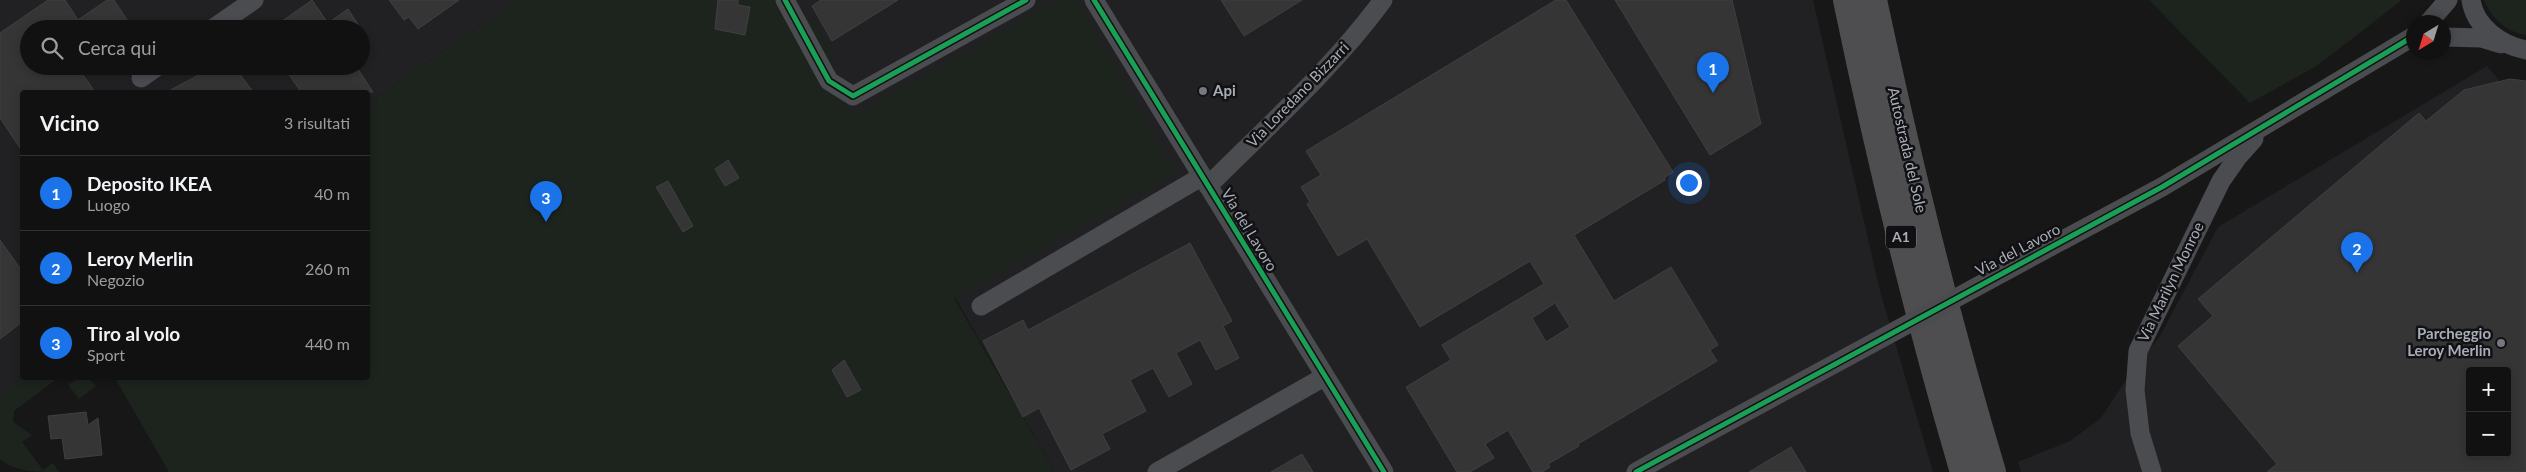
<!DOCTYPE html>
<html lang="it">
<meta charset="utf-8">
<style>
:root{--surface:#111;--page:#1a1a1a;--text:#f1f3f6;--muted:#9c9d9f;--line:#303131;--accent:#1a73e8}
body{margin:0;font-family:Lato,sans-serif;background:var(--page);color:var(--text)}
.controls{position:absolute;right:15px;bottom:15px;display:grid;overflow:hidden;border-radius:5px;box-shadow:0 2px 8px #0003}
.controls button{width:45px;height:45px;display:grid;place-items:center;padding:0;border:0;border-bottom:1px solid var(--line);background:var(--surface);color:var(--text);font:25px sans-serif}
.compass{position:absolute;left:2406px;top:15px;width:45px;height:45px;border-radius:50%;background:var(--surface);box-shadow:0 2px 8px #0003;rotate:218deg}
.you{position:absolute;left:1688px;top:182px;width:18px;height:18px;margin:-12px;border:4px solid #fff;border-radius:50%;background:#1a73e8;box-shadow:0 0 0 8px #1a73e833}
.badge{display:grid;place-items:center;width:32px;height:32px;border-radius:50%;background:var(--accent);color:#fff;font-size:16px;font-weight:700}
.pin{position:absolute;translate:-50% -41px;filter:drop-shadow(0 1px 2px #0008)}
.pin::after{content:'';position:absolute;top:26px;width:18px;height:15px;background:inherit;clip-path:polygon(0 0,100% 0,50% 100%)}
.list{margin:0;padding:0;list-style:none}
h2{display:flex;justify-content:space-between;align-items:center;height:65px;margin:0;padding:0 20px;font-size:21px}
h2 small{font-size:16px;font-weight:400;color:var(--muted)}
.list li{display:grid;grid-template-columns:32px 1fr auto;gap:15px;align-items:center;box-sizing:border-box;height:75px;padding:0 20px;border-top:1px solid var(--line)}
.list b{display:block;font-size:19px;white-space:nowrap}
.list p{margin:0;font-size:16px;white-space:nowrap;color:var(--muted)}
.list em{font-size:16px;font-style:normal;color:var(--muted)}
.icon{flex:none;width:28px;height:28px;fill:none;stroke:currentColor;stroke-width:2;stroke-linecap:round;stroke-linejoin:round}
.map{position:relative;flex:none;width:2526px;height:472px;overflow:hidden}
.search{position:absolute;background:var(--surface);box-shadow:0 2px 8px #0003;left:20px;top:20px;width:350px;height:55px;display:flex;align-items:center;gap:12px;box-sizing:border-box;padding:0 18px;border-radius:28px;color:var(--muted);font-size:19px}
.panel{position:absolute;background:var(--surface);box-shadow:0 2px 8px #0003;left:20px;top:90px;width:350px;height:290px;border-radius:5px}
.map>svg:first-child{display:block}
.built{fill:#212123;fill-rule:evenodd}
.green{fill:#1d241e}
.building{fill:#353536;stroke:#3f4043;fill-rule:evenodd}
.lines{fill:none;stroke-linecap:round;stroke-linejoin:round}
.minor{stroke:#4b4c50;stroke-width:19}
.highway{stroke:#4e4e51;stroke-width:28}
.minor-bridge{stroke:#4b4c50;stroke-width:19}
.cycleway-casing{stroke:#111113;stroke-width:8}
.cycleway{stroke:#1a9f57;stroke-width:5}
.poi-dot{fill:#757880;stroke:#111113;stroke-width:2}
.labels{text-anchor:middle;stroke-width:5;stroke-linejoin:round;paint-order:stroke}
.shield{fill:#111113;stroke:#7b7e86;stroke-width:1}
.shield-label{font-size:14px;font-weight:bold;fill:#a8adb8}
.poi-label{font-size:15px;font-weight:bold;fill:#a8adb8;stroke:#111113;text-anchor:start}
.street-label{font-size:15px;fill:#a8adb8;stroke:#111113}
</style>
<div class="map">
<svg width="2526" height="472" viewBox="0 0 2526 472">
<rect width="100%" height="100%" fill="#171717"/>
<!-- built -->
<g class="built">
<path d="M0 0H517L368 103V92H22L23 378 0 394ZM29 29H361V66H29Z"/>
<polygon points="785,0 1813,0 1880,291 1933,472 1055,472"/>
<path d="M2487 66 2526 112V472H2021L2018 462 2070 441 2101 418 2133 369 2160 336 2218 227ZM2470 371H2507V453H2470Z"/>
</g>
<!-- green -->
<g class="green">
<polygon points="517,0 785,0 805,11 834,52 827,73 852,116 1058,0 1077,0 1175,173 954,298 1055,472 169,472 115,378 368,378 368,103"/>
<polygon points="2149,0 2402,0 2318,65 2250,103"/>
<path d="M2484 0H2526V35C2505 31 2493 20 2484 0Z"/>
<path d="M23 378H58L14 411 13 422 32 435 22 442 43 470 53 463 59 472C38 472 14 472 0 459V394Z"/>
<polygon points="79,378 88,378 96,386 79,399 68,385"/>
</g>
<!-- building -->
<g class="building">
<polygon points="48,0 65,0 78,20 107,0 114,0 133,29 29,29 29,66 77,66 95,92 22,92 22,151 0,118 0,33"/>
<polygon points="312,0 328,23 348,9 361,29 271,29"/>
<polygon points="389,0 459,0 418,29 409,17 404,20"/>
<polygon points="718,0 738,0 738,5 750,7 745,35 715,29"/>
<polygon points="821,0 898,0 832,41 812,6"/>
<polygon points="1221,0 1302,0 1244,36"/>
<path d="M1556 0H1566L1673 172 1664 178 1665 180 1574 235 1614 301 1671 267 1718 345 1710 350 1717 361 1578 444 1579 446 1548 464 1550 467 1542 472H1533L1508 430 1485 444 1494 458 1470 472H1457L1406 387 1451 360 1442 345 1544 284 1530 261 1420 327 1367 239 1338 256 1307 204 1310 202 1301 187 1321 175 1306 151ZM1555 303 1570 327 1546 342 1532 318Z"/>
<polygon points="1615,0 1732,0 1761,124 1710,155"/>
<polygon points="215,66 234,66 253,92 167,92"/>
<polygon points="283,66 356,66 373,92 301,92"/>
<path d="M2510 79 2526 81V472H2267L2277 464 2178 346 2213 316 2198 299 2419 113 2426 121 2464 90ZM2470 371H2507V453H2470Z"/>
<polygon points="728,160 739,178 725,186 715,169"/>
<polygon points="668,181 693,226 683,232 656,187"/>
<polygon points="0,240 22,271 22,322 0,339"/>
<polygon points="1190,243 1232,321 1223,326 1239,358 1216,370 1200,340 1176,353 1192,384 1169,397 1153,368 1130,380 1146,411 1102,434 1110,449 1071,470 1039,408 1023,417 983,341 1023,320 1028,330"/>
<polygon points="844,360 861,390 847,397 832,370"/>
<polygon points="86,412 88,425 98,418 102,455 65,459 62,438 51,439 48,416"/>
<polygon points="1791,447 1806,472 1749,472"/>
<polygon points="1302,454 1313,472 1271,472"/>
</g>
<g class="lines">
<!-- minor -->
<g class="minor">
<polyline points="785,0 829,81 853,96 1026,0"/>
<polyline points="1094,0 1384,472"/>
<path d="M2471 0C2475 27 2501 45 2526 50"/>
<polyline points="2429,22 2448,0"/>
<polyline points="212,29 254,0"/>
<polyline points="2444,37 2481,38 2501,44"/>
<polyline points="141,78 158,66"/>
<path d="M1208 186C1268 126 1333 68 1383 0"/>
<polyline points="2063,240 2162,187 2414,36"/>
<polyline points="981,306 1201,177"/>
<polyline points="1157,472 1324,377"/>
<polyline points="1636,472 1659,459"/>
<polyline points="2152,472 2140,433 2135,390 2138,351 2221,181 2237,158 2254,139"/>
</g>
<!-- highway -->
<g class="highway">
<path d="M1847 0C1880 159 1918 316 1964 472"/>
<path d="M1873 0C1907 159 1945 316 1992 472"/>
</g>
<!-- minor-bridge -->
<polyline class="minor-bridge" points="1659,459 2063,240"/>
<defs>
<g id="cycleway">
<polyline points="785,0 829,81 853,96 1026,0"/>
<polyline points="1094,0 1384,472"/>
<polyline points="1636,472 2162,187 2414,36"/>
</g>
</defs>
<!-- cycleway casing -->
<use href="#cycleway" class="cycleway-casing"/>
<!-- cycleway -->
<use href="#cycleway" class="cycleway"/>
</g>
<!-- markers -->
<g class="poi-dot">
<circle cx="1203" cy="91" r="5"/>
<circle cx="2501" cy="343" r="5"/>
</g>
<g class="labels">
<!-- shield labels -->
<rect class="shield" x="1886" y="225.5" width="30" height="23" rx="4"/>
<g class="shield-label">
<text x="1901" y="242">A1</text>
</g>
<!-- poi labels -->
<g class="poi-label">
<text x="1213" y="96">Api</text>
<text x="2491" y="339" text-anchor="end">Parcheggio<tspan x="2491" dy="17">Leroy Merlin</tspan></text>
</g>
<!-- street labels -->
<g class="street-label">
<text transform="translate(1298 95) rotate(-46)" y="5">Via Loredano Bizzarri</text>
<text transform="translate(1907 150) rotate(77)" y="5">Autostrada del Sole</text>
<text transform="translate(1249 230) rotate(59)" y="5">Via del Lavoro</text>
<text transform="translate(2018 250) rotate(-28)" y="5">Via del Lavoro</text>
<text transform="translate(2171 282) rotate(-64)" y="5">Via Marilyn Monroe</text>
</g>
</g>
</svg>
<div class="controls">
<button>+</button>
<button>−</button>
</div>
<svg class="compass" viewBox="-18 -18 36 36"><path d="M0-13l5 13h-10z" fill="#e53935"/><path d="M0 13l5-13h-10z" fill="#9c9d9f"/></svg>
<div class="you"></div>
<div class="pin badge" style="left:1713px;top:93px">1</div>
<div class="pin badge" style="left:2357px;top:273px">2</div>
<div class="pin badge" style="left:546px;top:222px">3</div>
<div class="search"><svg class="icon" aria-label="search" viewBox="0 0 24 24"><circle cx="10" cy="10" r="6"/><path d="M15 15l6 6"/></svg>Cerca qui</div>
<section class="panel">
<h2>Vicino<small>3 risultati</small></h2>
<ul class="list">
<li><span class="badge">1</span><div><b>Deposito IKEA</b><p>Luogo</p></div><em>40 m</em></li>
<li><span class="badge">2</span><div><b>Leroy Merlin</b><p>Negozio</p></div><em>260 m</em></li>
<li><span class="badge">3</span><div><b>Tiro al volo</b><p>Sport</p></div><em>440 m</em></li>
</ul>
</section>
</div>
